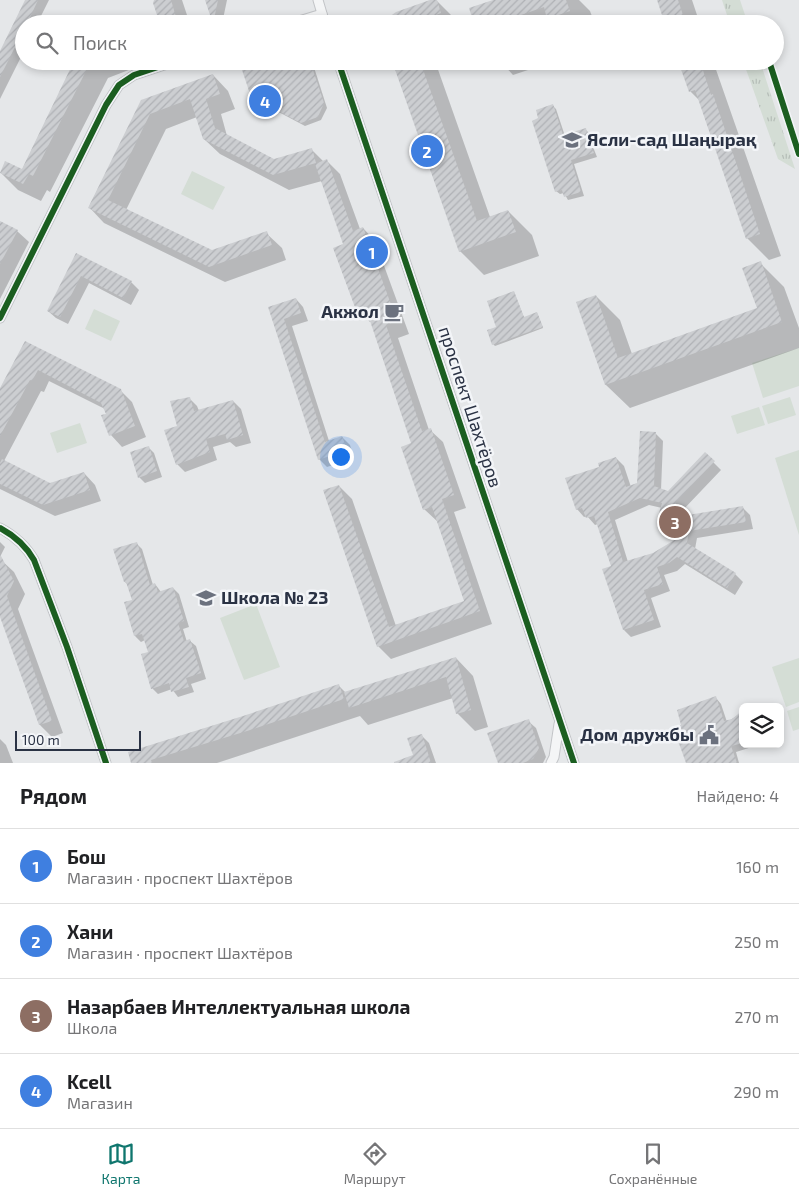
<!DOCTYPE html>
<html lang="ru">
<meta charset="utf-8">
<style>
:root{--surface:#fff;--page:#f2f2f2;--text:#202124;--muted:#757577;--line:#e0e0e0;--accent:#0f766e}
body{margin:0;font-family:"Exo 2",sans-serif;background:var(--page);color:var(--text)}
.controls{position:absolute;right:15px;bottom:15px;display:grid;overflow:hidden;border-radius:8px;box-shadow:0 2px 8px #0003}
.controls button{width:45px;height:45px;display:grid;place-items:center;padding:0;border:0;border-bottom:1px solid var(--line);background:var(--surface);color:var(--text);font:25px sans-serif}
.scale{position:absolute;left:15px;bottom:12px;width:126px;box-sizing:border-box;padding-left:5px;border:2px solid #2a3244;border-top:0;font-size:14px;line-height:18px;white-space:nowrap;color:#2a3244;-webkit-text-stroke:4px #f3f5f8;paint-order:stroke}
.you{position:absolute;left:340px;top:456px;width:18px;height:18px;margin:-12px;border:4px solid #fff;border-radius:50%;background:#1a73e8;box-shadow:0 0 0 8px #1a73e833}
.badge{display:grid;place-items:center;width:32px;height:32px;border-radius:50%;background:var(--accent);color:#fff;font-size:16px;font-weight:700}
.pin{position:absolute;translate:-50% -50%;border:2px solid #fff;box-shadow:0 1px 5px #0006}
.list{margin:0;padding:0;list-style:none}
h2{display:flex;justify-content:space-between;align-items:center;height:65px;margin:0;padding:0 20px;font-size:21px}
h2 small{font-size:16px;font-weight:400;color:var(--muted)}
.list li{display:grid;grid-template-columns:32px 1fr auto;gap:15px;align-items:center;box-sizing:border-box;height:75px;padding:0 20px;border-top:1px solid var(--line)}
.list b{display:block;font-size:19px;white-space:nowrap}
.list p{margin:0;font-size:16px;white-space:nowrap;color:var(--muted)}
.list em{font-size:16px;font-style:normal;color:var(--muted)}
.icon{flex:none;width:28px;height:28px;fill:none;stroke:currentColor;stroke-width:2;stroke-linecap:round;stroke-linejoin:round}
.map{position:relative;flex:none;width:799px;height:763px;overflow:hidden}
.search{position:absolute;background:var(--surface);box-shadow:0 2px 8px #0003;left:15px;right:15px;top:15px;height:55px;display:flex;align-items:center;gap:12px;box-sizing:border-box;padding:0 18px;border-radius:28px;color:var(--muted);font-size:19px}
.sheet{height:365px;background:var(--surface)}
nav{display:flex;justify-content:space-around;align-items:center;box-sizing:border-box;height:70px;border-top:1px solid var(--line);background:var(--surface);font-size:14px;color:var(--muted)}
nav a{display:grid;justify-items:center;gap:2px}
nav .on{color:var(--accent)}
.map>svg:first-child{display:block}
.grass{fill:url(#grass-tufts)}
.park{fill:#d4ddd5}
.shadow{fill:#0003;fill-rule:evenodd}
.building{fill:url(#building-hatch);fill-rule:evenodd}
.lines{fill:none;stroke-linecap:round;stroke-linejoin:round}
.tertiary-casing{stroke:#c2c4c7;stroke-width:11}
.tertiary{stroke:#f4f5f6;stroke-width:9}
.cycleway-casing{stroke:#f3f5f8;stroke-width:9}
.cycleway{stroke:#1b5e20;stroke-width:6}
.labels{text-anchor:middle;stroke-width:5;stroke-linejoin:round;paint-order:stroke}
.poi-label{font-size:18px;font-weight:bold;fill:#2a3244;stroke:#f3f5f8;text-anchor:start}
.street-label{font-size:18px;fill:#2a3244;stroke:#f3f5f8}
</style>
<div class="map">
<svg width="799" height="763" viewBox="0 0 799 763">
<defs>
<pattern id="grass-tufts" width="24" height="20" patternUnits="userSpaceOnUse" patternTransform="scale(1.25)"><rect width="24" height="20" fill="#d4ddd5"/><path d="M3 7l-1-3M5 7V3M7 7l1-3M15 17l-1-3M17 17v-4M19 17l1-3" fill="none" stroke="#b6beb8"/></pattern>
<pattern id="building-hatch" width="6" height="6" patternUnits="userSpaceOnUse" patternTransform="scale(1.25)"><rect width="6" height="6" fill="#ccced1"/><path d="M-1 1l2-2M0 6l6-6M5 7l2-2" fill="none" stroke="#afb1b5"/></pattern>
</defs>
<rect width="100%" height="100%" fill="#e5e7e9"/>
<!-- grass -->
<g class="grass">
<polygon points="722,0 740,0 748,24 730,24"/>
<polygon points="743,61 760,61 795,169 778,159"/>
</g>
<!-- park -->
<g class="park">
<polygon points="192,171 225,187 213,210 181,194"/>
<polygon points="94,309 120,321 111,341 85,329"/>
<polygon points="799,348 799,386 763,398 752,363"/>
<polygon points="790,397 796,415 768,424 762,406"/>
<polygon points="759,407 765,425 737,434 731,416"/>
<polygon points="80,423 87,443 57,453 50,433"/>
<polygon points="799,450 799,535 775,458"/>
<polygon points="256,604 280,667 244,680 220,618"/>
<polygon points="799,658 799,702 786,707 772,667"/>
<polygon points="799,707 799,729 793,731 787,711"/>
</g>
<!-- shadow -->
<g class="shadow">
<polygon points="26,0 49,0 37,24 24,24 24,51 0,99 0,54"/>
<polygon points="156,0 182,0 190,24 156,24 161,22"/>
<polygon points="206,0 227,0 222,24 214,23"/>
<polygon points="433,0 436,0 460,24 381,24"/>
<polygon points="497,0 579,0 590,11 595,24 475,24"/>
<polygon points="658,0 692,0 700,24 667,24"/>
<polygon points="75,61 152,61 108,78 50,192 47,190 41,201 18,190 0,172 22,170"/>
<polygon points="241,61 312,61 327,108 321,120 305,126 256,100 252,96"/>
<polygon points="393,61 435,61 490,217 508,211 532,235 539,256 484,275 460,251"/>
<polygon points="500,61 531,61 534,68 513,75"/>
<polygon points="680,61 713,61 781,256 769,260 747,238 700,101 690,91"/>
<polygon points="213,75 228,91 235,109 221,114 227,136 274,160 312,150 324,162 327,161 340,174 360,229 363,228 375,241 409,334 398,338 429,430 430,430 443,442 466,508 454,512 492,624 391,659 378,646 339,486 352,499 396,626 466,602 438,522 424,509 412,444 371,321 370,322 357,309 345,245 322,181 289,190 220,154 204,139 197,117 166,129 126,210 212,252 266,233 282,248 286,260 225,282 104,223 89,207 142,101"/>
<polygon points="553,106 556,109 565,136 585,129 589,133 590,138 595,141 596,146 593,147 597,157 574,164 584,196 568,200 564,193 560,194 556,191 540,119"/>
<polygon points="0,222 17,231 29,242 0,299"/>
<polygon points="76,255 131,282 139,290 131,305 89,283 68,324 56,318 48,311"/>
<polygon points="760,263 784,287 799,328 799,348 630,408 606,385 596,296 620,320 632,354 758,309"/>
<polygon points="514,292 524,318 537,313 543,328 495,346 493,344 497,327"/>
<polygon points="296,299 303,307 308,321 292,326 329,441 342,437 350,445 354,458 327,467 319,459 269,308"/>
<polygon points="26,343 120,390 132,402 146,437 122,447 111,435 105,409 49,381 44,392 41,391 4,461 50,484 84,473 95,485 101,501 55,516 0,489 0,391"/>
<polygon points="189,398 197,406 199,411 233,401 241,409 251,443 236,447 230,442 213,447 217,460 185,472 177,464 178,426"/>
<path d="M655 433 663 441 661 490 669 492 705 454 721 470 682 511 688 517 743 508 750 515 753 529 697 538 695 549 735 574 743 582 735 595 685 564 677 571 664 575 670 591 651 598 661 627 631 637 624 630 612 567 598 524 595 525 587 516 584 517 577 509 601 468 616 458 624 466 631 487 639 484ZM649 505 662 508 665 530 676 541 654 554 628 562 615 520Z"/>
<polygon points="148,447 154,453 162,477 145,483 139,477"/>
<polygon points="0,542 5,547 0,557"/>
<polygon points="136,543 142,549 153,585 155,584 161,592 173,588 179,594 189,627 183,629 187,642 190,641 196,646 206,679 191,684 194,692 178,697 172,689 158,694 152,688 149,653 145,640 141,642 135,636 125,603 133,601 129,586 125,582"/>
<polygon points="0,559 14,572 25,594 18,609 63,733 52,737 40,725 0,614"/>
<polygon points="456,658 473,676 488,727 475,731 457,713 453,698 368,725 360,716 217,763 132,763 243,717 338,685 346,693"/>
<polygon points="716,698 721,704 727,722 743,712 743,744 765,744 765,747 752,747 736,752 739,763 687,763 683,725"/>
<polygon points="528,721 536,728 546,757 543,763 499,763"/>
<polygon points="421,735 429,743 436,763 394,763 414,756"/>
<polygon points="0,739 6,745 13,763 0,763"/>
</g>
<!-- building -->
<g class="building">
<polygon points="25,0 38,0 27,24 24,24 24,29 0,77 0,51"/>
<polygon points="154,0 171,0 178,24 160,24 153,3"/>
<polygon points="205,0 218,0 213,24"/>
<polygon points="430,0 437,0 441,13 412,24 379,24 396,12"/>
<polygon points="493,0 566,0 570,11 547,19 544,7 495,24 474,24 469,8"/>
<polygon points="657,0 678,0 686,24 665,24"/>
<polygon points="74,61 91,61 33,176 29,174 23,184 0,173 5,161 22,169"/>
<polygon points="239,61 310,61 324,103 318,117 301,123 251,97"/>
<polygon points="392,61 420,61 477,221 508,210 516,232 459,252"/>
<polygon points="678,61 700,61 711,95 713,94 760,234 746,239 695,90 689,92"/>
<polygon points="213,74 220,94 206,99 215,128 274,159 312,148 316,163 273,175 203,139 190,99 150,114 108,200 212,250 267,231 272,245 209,267 88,208 141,100"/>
<polygon points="553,104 563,135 586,128 588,137 592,136 593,142 590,144 594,153 571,160 581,192 564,197 562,190 555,192 532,121 538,118 536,110"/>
<polygon points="327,159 353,231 363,227 397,321 386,325 422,431 431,428 454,495 442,499 480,611 377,647 323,490 339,485 389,627 464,601 432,507 423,510 401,447 411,443 365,306 356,310 333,248 343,244 315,164"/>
<polygon points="0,221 18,230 0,264"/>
<polygon points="76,253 132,281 123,298 81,276 60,317 47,311"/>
<polygon points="761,261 782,322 605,385 576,302 596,295 618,358 757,308 742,268"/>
<polygon points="514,291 524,317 537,312 543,327 492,345 487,330 496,327 487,301"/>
<polygon points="296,298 301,313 284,319 325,442 342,436 347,450 318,460 268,307"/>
<polygon points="25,341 121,389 135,426 109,436 101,415 106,414 101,403 38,370 32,381 30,380 0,436 0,388"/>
<polygon points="190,397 194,411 233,400 243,435 227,440 225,434 206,439 210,452 176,465 164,430 177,426 170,401"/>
<path d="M640 431 656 432 654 486 668 491 705 452 715 461 675 503 688 515 743 506 746 522 689 531 687 543 736 573 727 588 677 557 669 563 657 567 663 584 644 590 654 620 623 630 602 569 611 566 594 516 586 518 582 508 576 510 565 478 599 467 598 463 616 457 626 487 637 483ZM640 498 662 503 659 513V522L664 531 676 539 653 553 623 562 608 512Z"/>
<polygon points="149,446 157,471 138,478 130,452"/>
<polygon points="2,459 50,483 84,472 90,490 43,505 0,484 0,463"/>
<polygon points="137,542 150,585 155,583 158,592 173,587 184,621 178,623 184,641 190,639 201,673 186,678 189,687 171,692 169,683 151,689 141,654 148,652 142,634 134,636 124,602 132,600 126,582 124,582 113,549"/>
<polygon points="0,554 14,581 7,596 52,721 39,725 0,617"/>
<polygon points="456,657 471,710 456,714 446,677 349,708 344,692"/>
<polygon points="339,684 344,699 247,731 151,760 152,763 131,763 128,752 243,716"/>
<polygon points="716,696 724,721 732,719 743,710 743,743 731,746 737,763 686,763 673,727 681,725 677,710"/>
<polygon points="529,719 539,748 533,759 523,763 498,763 487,733"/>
<polygon points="422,734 431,763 394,763 394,762 413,755 407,738"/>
</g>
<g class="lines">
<defs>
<g id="tertiary">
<polyline points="318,0 325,24"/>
<polyline points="289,24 322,14"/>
<polyline points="338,61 574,763"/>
<polyline points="0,318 106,105 119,85 134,75 176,61"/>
<path d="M0 528C15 536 26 546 34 560L67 647 106 763"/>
<polyline points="551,763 554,757 559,724"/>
</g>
</defs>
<!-- tertiary casing -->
<use href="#tertiary" class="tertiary-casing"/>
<!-- tertiary -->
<use href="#tertiary" class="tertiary"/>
<defs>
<g id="cycleway">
<polyline points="338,61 574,763"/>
<polyline points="769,61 799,154"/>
<polyline points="0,318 106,105 119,85 134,75 176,61"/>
<path d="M0 528C15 536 26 546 34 560L67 647 106 763"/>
</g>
</defs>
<!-- cycleway casing -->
<use href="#cycleway" class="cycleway-casing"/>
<!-- cycleway -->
<use href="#cycleway" class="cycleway"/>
</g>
<!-- icons -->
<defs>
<symbol id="school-bare" viewBox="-9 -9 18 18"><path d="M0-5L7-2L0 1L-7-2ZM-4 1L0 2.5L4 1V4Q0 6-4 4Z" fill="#6b717e" stroke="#f3f5f8" stroke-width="2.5" paint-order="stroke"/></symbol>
<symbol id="cafe-bare" viewBox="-9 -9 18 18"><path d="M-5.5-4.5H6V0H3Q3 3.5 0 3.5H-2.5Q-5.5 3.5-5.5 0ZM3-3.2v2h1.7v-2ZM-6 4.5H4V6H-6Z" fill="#6b717e" stroke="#f3f5f8" stroke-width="2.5" paint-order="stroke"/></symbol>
<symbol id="civic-bare" viewBox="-9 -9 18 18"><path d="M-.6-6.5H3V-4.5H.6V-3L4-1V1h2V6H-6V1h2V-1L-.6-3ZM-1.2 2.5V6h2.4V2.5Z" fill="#6b717e" stroke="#f3f5f8" stroke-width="2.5" paint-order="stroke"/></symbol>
</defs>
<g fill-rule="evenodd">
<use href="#school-bare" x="558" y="126" width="28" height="28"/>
<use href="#cafe-bare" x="380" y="298" width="28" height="28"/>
<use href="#school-bare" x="192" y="584" width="28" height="28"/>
<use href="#civic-bare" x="695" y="721" width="28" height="28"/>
</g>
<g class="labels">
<!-- poi labels -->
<g class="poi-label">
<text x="587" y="146">Ясли-сад Шаңырақ</text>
<text x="379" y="318" text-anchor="end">Акжол</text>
<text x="221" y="604">Школа № 23</text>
<text x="694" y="741" text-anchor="end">Дом дружбы</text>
</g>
<!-- street labels -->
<g class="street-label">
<text transform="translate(470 407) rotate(72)" y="6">проспект Шахтёров</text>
</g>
</g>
</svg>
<div class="controls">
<button><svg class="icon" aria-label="layers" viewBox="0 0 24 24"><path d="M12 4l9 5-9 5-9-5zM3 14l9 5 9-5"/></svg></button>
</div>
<div class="scale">100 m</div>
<div class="you"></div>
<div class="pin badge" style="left:372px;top:252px;background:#3f7fe0">1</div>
<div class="pin badge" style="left:427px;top:151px;background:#3f7fe0">2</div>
<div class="pin badge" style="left:675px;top:522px;background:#8d6e63">3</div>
<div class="pin badge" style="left:265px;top:101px;background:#3f7fe0">4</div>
<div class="search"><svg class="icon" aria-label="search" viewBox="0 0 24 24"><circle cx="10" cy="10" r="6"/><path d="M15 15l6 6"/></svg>Поиск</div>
</div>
<section class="sheet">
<h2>Рядом<small>Найдено: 4</small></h2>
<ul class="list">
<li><span class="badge" style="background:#3f7fe0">1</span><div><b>Бош</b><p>Магазин · проспект Шахтёров</p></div><em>160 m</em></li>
<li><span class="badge" style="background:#3f7fe0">2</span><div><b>Хани</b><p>Магазин · проспект Шахтёров</p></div><em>250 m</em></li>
<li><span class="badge" style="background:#8d6e63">3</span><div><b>Назарбаев Интеллектуальная школа</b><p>Школа</p></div><em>270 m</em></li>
<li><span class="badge" style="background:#3f7fe0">4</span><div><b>Kcell</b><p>Магазин</p></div><em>290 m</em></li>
</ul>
</section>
<nav>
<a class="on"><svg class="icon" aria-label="map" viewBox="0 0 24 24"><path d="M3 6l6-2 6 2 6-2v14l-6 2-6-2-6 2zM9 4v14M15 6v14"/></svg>Карта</a>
<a><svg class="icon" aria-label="directions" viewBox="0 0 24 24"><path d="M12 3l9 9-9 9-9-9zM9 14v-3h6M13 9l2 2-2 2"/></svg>Маршрут</a>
<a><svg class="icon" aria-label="saved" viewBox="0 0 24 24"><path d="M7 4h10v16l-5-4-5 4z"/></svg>Сохранённые</a>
</nav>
